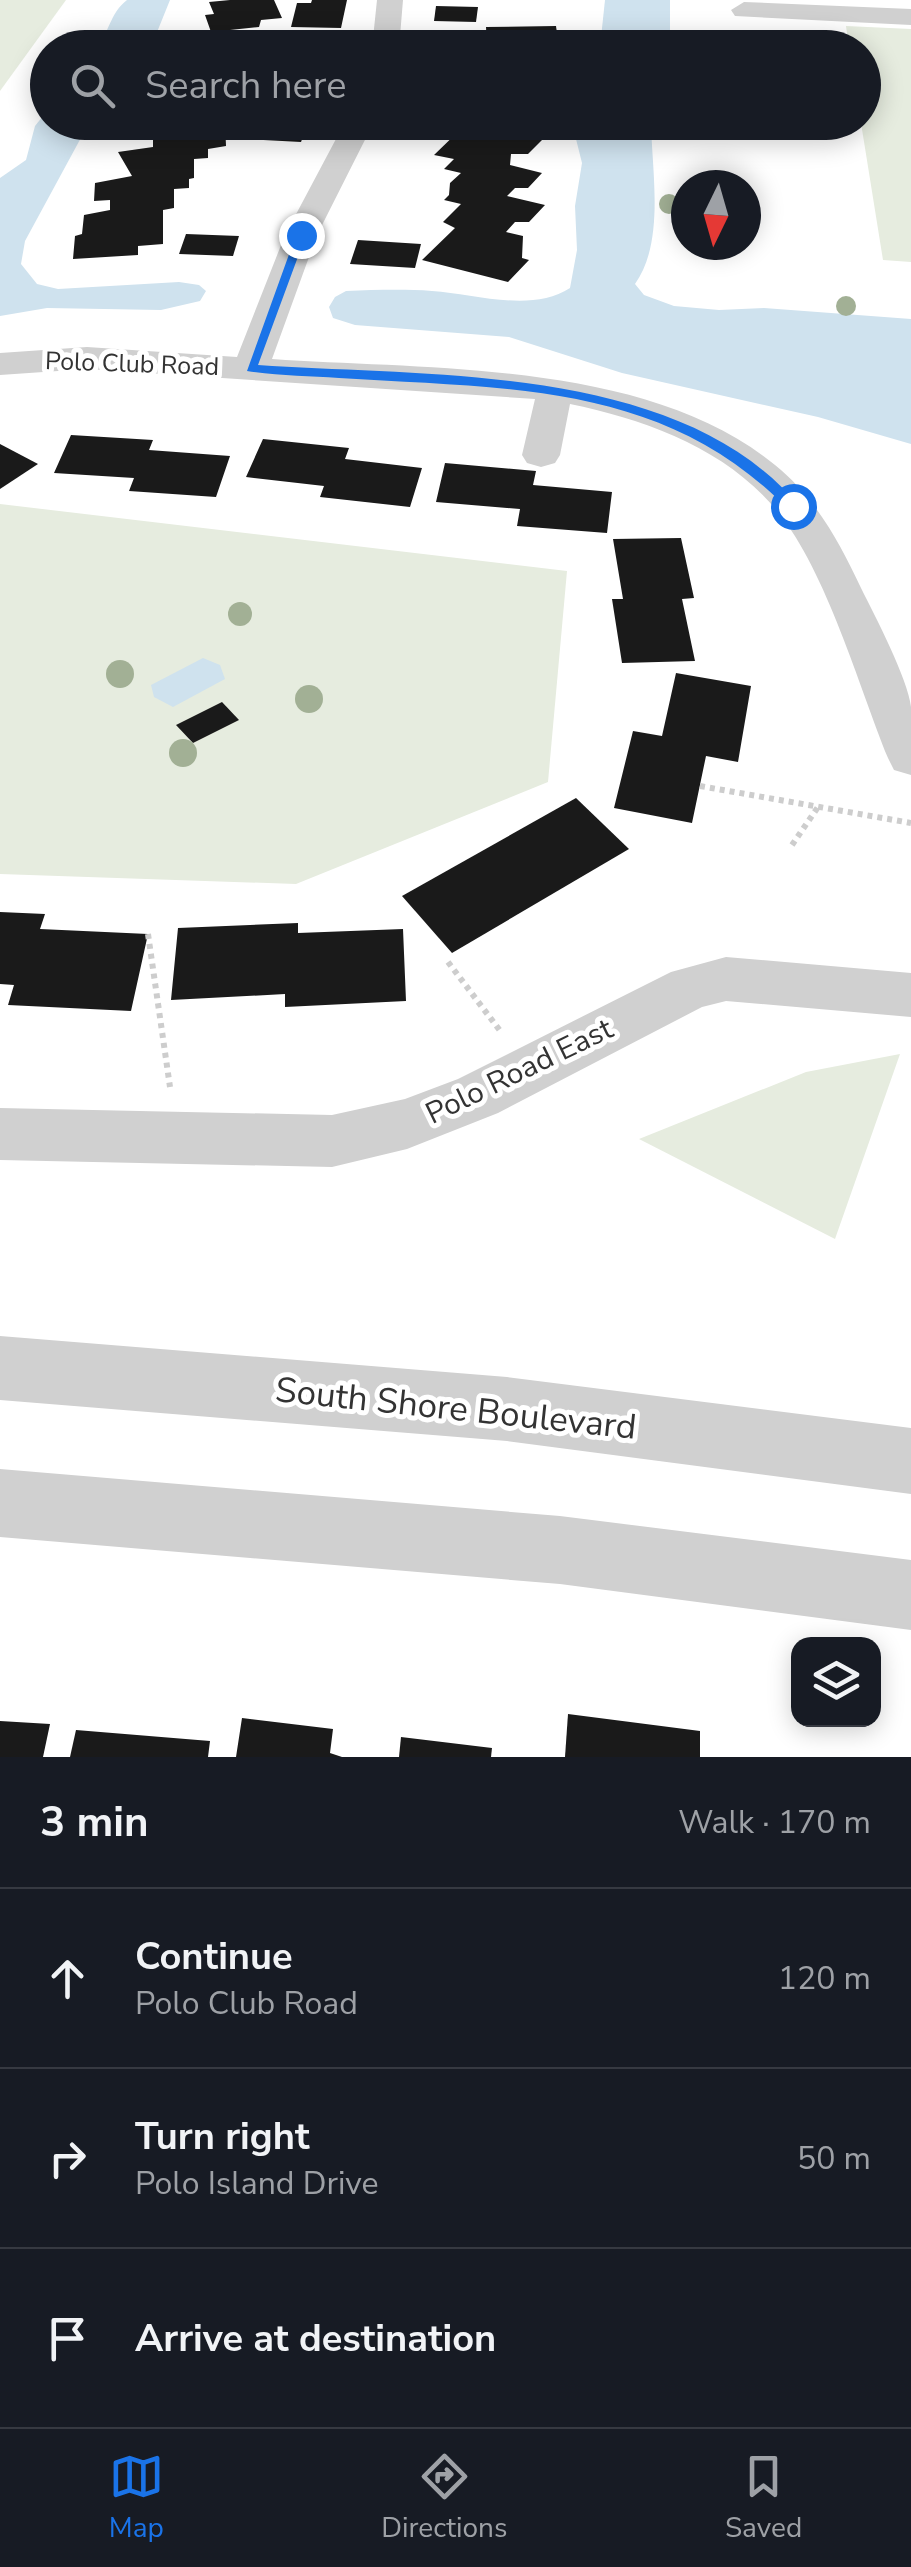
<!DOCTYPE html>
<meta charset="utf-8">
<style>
:root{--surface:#171b24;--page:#242831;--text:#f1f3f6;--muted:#9ea1a6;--line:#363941;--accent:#1a73e8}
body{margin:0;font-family:"Nunito Sans",sans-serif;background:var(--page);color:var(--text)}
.controls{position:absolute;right:30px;bottom:30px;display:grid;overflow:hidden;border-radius:20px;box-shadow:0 5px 25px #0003}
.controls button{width:90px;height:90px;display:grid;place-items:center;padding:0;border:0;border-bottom:2px solid var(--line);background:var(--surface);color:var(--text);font:50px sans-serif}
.compass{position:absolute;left:671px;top:170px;width:90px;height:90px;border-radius:50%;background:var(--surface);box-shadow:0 5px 25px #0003;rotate:185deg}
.stop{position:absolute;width:30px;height:30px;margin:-22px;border:8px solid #1a73e8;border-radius:50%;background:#fff}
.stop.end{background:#1a73e8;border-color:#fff;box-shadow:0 2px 10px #0008}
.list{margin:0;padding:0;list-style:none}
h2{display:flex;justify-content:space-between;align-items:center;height:130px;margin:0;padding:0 40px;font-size:42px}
h2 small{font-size:32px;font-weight:400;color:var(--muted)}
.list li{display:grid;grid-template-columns:65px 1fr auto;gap:30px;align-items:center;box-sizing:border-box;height:180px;padding:0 40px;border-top:2px solid var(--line)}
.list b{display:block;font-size:38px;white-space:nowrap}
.list p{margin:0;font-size:32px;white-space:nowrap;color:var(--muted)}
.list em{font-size:32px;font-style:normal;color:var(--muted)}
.icon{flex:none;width:55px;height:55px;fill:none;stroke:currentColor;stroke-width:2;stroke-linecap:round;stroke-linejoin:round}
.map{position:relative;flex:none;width:911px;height:1757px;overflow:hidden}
.search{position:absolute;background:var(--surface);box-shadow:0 5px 25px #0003;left:30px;right:30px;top:30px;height:110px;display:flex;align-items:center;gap:25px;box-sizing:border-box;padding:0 35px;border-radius:55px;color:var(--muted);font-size:38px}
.sheet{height:670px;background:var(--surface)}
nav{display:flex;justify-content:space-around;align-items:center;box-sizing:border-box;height:140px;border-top:2px solid var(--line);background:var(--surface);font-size:28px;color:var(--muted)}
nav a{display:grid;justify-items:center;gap:5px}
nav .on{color:var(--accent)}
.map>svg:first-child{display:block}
.green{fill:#e6ecdf}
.water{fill:#cfe2ee}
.building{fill:#1a1a1a}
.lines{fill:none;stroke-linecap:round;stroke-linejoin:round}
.path{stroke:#cdcdcd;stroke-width:6;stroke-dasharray:5 5;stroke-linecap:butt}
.minor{fill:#d0d0d0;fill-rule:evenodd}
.tree{fill:#a2b095}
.route{fill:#1a73e8}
.labels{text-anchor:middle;stroke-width:10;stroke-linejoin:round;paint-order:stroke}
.far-street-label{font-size:25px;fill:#333;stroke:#fff}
.street-label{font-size:30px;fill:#333;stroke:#fff}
.near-street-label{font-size:35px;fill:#333;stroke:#fff}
</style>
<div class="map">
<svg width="911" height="1757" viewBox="0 0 911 1757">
<rect width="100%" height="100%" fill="#fff"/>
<!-- green -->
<g class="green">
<polygon points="0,0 66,0 0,91"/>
<polygon points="846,26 911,29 911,262 883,260 861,123 864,48 849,47"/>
<polygon points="0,504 567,571 548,782 296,884 0,874"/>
<polygon points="900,1054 835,1239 639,1139 806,1072"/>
</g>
<!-- water -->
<g class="water">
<path d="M127 0H170L151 47H96C110 33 109 14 127 0Z"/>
<polygon points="605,0 670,0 670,47 600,47"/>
<polygon points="47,111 48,122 89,123 25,241 21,264 37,284 58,289 179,282 199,285 206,291 200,301 161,310 47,308 0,316 0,178 26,160 35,126"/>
<path d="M572 123H651C652 172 665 242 635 284L644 295 674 306 719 310 764 308 911 319V444L818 417 622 373 509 337 355 325 333 318 329 307 335 297 346 291C375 290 404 289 432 291 475 294 532 313 570 288L577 250 575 206 582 163Z"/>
<polygon points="203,658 220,665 225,679 173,707 154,697 151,685"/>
</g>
<!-- building -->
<g class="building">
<polygon points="230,0 274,0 282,18 261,20 259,27 211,32 205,15 214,14 209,2"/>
<polygon points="312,0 347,0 341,28 291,27 297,3 311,3"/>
<polygon points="436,6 478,7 476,22 434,21"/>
<polygon points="556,26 559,48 487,48 486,27"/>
<polygon points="294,35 332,36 329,48 290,48"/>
<polygon points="245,39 283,40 279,48 241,48"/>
<polygon points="138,122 225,122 226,146 208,149 208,158 194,159 194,178 189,179 189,188 174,189 174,208 163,210 163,244 138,246 138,255 73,259 75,236 82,234 84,215 110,210 110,200 94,201 95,183 132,176 118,152 153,147 153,138 138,139"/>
<polygon points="251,122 291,122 308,123 301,142 244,139"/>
<polygon points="464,126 488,132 495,126 545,137 528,154 511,154 510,165 542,173 528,188 515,188 507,196 545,205 529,222 515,222 506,232 523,236 522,258 529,260 508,282 422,260 455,228 443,222 461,204 444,200 449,195 450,183 461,173 444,169 454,159 434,155"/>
<polygon points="186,234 239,236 233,256 179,254"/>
<polygon points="358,240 421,244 415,268 350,264"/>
<polygon points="71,435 153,440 149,450 230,456 216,497 129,491 134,478 54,473"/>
<polygon points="263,439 349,448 345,459 422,468 410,507 320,497 324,486 246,477"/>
<polygon points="0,444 38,464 0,489"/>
<polygon points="445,463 536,471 533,485 612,492 607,533 517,526 520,509 436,502"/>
<polygon points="681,538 694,598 682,599 695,661 622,663 612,599 623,599 613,539"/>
<polygon points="676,673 751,686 738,762 706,756 692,823 614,808 633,731 662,736"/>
<polygon points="222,702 239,720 193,743 176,725"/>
<polygon points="576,798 629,849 452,953 402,896"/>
<polygon points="0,912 45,914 40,929 148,934 131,1011 8,1005 14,985 0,984"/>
<polygon points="298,923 298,933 403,929 406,1001 285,1007 285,994 171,1000 178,928"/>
<polygon points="568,1714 700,1731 700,1757 565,1757"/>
<polygon points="242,1718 333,1729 330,1753 342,1757 236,1757"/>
<polygon points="0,1721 50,1724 43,1757 0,1757"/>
<polygon points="76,1730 210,1741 208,1757 70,1757"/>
<polygon points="401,1737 492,1748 491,1757 399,1757"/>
</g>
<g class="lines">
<!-- path -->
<g class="path">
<polyline points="700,786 911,823"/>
<polyline points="792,845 818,807"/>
<polyline points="148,934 170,1087"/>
<polyline points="448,962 501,1032"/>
</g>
<!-- minor -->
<g class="minor">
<polygon points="377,0 403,0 399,48 372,48"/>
<polygon points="744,2 911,9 911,25 735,16 731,10"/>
<path d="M345 122H374L317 235 272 359C430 370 647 360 775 465 815 497 840 543 861 588 875 616 908 679 911 707 911 729 911 753 911 775L894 770 888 758C858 684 827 573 778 512 727 449 647 420 570 404L560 455 555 463 541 467 527 463 522 455 535 399 87 369 0 375V353L87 347 237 357 285 235Z"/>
<polygon points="726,957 911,973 911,1017 726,1001 702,1007 498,1113 407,1149 332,1167 0,1160 0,1108 332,1115 405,1099 458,1079 671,972"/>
<polygon points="0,1336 507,1377 911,1428 911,1494 507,1441 0,1400"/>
<polygon points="0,1469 560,1516 911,1560 911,1630 560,1584 0,1537"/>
</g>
</g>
<!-- trees -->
<g class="tree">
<circle cx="669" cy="204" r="10"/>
<circle cx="846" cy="306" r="10"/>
<circle cx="240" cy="614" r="12"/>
<circle cx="120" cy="674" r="14"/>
<circle cx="309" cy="699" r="14"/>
<circle cx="183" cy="753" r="14"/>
</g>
<!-- route -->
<path class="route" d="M301 232 306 235 258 365C429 377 680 363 799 506L788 509C662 381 506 389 339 378 309 376 277 376 247 371L296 235Z"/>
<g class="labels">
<!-- far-street labels -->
<g class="far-street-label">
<text transform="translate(132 363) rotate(2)" y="9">Polo Club Road</text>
</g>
<!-- street labels -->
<g class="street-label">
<text transform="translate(519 1071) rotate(-26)" y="10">Polo Road East</text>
</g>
<!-- near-street labels -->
<g class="near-street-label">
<text transform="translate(456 1408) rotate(6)" y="12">South Shore Boulevard</text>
</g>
</g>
</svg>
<div class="controls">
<button><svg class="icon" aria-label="layers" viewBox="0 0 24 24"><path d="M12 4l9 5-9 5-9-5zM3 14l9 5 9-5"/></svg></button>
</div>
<svg class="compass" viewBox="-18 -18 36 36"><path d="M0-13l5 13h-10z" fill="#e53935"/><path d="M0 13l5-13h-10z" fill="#9ea1a6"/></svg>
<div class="stop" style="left:793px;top:506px"></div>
<div class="stop end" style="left:301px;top:235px"></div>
<div class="search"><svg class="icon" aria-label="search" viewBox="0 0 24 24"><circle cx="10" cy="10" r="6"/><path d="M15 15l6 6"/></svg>Search here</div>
</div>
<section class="sheet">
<h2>3 min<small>Walk · 170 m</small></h2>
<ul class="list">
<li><svg class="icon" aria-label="ahead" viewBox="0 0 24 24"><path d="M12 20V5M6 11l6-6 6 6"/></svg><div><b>Continue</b><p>Polo Club Road</p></div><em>120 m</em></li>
<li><svg class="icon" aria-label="right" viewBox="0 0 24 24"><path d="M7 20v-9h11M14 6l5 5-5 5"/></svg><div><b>Turn right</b><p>Polo Island Drive</p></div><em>50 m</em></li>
<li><svg class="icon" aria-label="arrive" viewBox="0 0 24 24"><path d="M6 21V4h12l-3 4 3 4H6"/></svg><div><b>Arrive at destination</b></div></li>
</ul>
</section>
<nav>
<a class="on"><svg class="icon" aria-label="map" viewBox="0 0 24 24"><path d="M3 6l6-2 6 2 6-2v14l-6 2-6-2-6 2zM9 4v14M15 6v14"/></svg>Map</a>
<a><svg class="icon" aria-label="directions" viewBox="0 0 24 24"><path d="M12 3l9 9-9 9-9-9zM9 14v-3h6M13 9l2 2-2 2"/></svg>Directions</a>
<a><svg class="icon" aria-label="saved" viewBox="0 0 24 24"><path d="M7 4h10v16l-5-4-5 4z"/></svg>Saved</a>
</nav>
